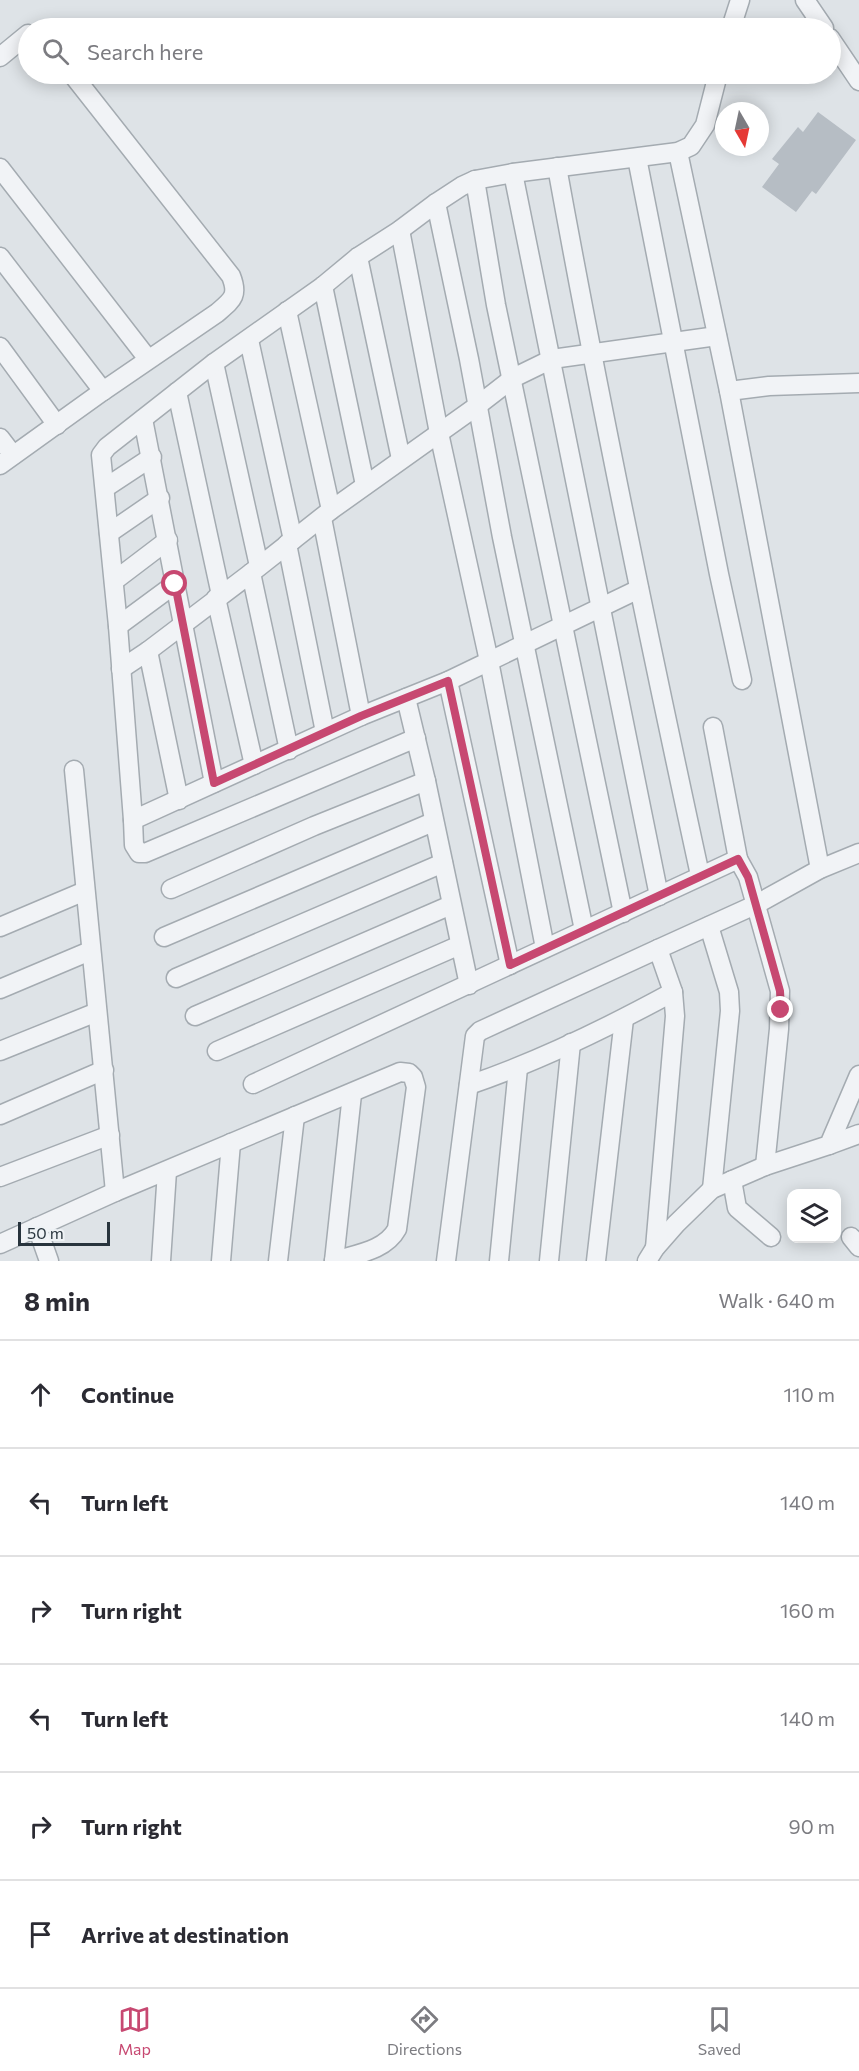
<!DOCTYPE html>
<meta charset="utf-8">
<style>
:root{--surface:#fff;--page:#f7f7f7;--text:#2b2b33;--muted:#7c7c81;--line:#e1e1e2;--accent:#c74871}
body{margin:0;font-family:Commissioner,sans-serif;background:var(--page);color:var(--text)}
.controls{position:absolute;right:18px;bottom:18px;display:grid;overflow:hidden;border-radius:12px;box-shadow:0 3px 15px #0003}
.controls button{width:54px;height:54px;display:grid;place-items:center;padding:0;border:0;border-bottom:2px solid var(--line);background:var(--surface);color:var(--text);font:30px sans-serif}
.compass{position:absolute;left:715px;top:102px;width:54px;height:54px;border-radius:50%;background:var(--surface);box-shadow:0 3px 15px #0003;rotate:171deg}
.scale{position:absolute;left:18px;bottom:15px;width:92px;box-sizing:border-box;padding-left:6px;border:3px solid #28343d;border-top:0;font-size:16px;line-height:21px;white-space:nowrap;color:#28343d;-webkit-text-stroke:4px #eef2f5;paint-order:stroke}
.stop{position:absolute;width:18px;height:18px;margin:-14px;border:4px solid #c74871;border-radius:50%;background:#fff}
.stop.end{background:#c74871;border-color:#fff;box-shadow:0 2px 6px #0008}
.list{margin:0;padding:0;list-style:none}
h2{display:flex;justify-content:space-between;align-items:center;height:78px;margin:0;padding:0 24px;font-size:26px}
h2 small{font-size:20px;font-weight:400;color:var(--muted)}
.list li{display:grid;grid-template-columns:39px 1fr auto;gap:18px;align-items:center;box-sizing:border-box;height:108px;padding:0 24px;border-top:2px solid var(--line)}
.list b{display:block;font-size:22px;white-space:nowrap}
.list em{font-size:20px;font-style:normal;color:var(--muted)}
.icon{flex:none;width:33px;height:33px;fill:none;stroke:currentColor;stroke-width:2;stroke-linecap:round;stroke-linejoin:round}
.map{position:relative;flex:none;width:859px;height:1261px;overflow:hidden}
.search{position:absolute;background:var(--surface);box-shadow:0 3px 15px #0003;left:18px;right:18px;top:18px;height:66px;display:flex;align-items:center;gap:15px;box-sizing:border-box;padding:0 21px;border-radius:33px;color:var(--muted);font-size:22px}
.sheet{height:726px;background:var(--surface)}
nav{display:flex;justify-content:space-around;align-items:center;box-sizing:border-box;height:84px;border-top:2px solid var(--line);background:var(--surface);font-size:16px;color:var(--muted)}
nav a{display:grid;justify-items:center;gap:3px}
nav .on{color:var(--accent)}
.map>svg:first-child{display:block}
.building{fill:#b6bdc4}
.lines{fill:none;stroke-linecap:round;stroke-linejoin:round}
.minor-casing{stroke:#a4abb1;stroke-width:21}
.minor{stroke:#f1f3f6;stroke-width:18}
.route{stroke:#c74871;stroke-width:8}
</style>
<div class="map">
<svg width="859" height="1261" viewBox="0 0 859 1261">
<rect width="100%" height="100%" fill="#dee3e7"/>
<!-- building -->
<polygon class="building" points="818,112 856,140 816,194 812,191 796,212 762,187 779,164 772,159 798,127 803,132"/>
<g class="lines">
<defs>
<g id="minor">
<polyline points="805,0 824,28"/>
<polyline points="731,28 740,0"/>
<polyline points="830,38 859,81"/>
<polyline points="0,57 28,34"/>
<polyline points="678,152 729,391 820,869"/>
<polyline points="637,158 719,574 742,680"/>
<path d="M557 167C600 404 649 640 700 875"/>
<polyline points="0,168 148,359"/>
<polyline points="513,173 659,896"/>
<polyline points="475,180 496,305 623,913"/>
<polyline points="436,203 469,359 502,537 584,930"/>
<polyline points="400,230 439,433 489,661 545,948"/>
<polyline points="0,257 103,391"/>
<polyline points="358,257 401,459"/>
<polyline points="323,286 365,485"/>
<polyline points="287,311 331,510"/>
<polyline points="249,340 293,540"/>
<polyline points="0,347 57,425"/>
<polyline points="214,363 259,566"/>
<polyline points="729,391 769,386 859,383"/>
<polyline points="177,392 221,595"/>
<polyline points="143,419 214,783"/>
<polyline points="0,438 13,455"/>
<path d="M0 465 103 391 217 313C232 300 239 296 231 276L72 74"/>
<polyline points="105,488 152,457"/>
<polyline points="322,518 361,716"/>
<polyline points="109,533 160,498"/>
<polyline points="287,544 325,732"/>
<polyline points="251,573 289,750"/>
<polyline points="114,581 168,540"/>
<polyline points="216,598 254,765"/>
<polyline points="118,626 175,584"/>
<polyline points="148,651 179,800"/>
<polyline points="121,669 148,651 251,573 331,510 477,406 513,378 552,359 717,336"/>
<polyline points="448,681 510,965"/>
<polyline points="406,698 426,781 469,985"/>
<polyline points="713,727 738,859"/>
<polyline points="416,738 145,853 139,853 134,845 133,820 118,626 101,455 107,447 214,363 323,286 358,257 400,230 436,203 462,186 475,180 513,173 678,152 691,146 705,125 718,74"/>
<polyline points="74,770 115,1192"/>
<polyline points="133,820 361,716 448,681 639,589"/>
<polyline points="171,889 314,826 426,781"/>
<polyline points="709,926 729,992 730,1011 712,1189"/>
<polyline points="0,927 85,891"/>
<polyline points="164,937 433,822"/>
<polyline points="176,978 443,863"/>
<polyline points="0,989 90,951"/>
<polyline points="195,1016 451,905"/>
<polyline points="0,1051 97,1012"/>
<polyline points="217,1051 460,945"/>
<polyline points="253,1084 738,859 748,877 780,991 779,1029 765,1166"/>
<path d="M469 1085C540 1061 607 1028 673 992"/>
<polyline points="0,1115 104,1070"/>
<polyline points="829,1145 859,1134"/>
<polyline points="0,1177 110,1135"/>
<polyline points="732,1180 737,1208 771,1237"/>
<polyline points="37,1227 49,1261"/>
<polyline points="851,1237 859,1247"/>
<path d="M0 1244 115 1192 400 1072 409 1073 413 1077 416 1087 397 1229C385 1251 356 1254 334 1261"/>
<polyline points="655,1248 675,1016 673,992 658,949 755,905 820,869 859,853"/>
<polyline points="161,1261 167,1171"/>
<polyline points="221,1261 231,1143"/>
<polyline points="278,1261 295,1116"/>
<polyline points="334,1261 352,1094"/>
<polyline points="446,1261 475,1036 480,1031 658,949"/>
<polyline points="499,1261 518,1068"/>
<polyline points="549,1261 571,1043"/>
<polyline points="596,1261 624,1019"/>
<polyline points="647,1261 655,1248 676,1224 712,1189 765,1166 829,1145 859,1075"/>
</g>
</defs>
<!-- minor casing -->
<use href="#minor" class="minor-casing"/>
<!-- minor -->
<use href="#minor" class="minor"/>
</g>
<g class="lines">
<!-- route -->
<polyline class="route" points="175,584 214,783 361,716 448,681 510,965 738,859 748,877 780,991 781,1010"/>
</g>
</svg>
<div class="controls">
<button><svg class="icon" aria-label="layers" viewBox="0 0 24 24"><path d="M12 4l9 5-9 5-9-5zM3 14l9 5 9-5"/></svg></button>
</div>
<svg class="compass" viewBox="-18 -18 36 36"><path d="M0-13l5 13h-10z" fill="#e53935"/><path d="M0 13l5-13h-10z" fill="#7c7c81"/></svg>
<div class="scale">50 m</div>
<div class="stop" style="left:175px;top:584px"></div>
<div class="stop end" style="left:781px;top:1010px"></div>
<div class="search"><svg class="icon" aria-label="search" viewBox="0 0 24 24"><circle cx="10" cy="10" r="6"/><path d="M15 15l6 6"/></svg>Search here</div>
</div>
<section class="sheet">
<h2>8 min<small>Walk · 640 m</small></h2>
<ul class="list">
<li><svg class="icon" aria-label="ahead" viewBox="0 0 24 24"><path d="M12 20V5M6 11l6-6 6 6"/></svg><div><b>Continue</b></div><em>110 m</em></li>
<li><svg class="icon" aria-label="left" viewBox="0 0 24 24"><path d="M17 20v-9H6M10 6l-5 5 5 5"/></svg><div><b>Turn left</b></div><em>140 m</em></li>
<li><svg class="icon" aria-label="right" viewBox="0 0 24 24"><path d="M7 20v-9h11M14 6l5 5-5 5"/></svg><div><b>Turn right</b></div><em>160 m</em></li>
<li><svg class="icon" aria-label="left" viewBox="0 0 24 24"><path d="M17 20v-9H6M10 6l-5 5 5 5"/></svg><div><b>Turn left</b></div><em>140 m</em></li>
<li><svg class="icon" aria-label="right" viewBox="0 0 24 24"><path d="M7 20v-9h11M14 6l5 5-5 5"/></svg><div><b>Turn right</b></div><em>90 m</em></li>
<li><svg class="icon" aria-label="arrive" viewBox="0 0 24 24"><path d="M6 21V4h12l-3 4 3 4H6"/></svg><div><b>Arrive at destination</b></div></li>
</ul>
</section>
<nav>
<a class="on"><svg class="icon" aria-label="map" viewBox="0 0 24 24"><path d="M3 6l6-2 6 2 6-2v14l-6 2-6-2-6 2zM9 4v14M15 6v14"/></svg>Map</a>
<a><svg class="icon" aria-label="directions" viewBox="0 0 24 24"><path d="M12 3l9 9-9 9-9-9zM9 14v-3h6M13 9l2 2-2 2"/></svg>Directions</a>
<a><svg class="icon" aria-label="saved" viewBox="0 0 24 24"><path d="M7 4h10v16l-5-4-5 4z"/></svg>Saved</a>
</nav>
